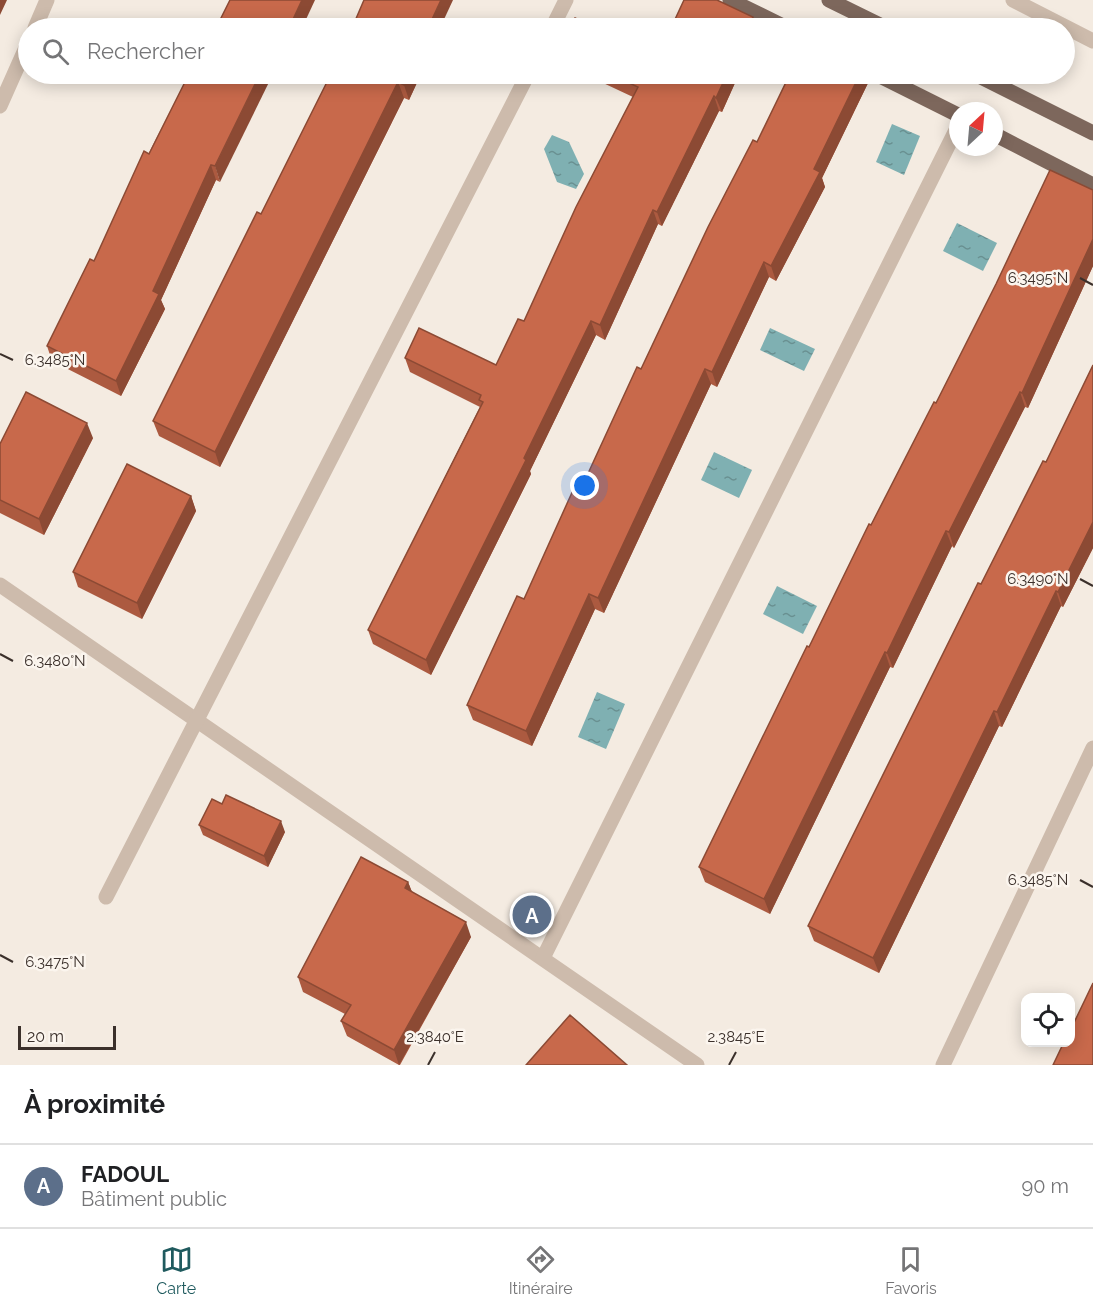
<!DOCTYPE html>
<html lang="fr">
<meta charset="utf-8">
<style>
:root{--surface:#fff;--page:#f6f6f6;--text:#202124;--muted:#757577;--line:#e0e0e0;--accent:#1f5a5e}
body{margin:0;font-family:Raleway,sans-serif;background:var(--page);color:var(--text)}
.controls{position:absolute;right:18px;bottom:18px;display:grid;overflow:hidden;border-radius:12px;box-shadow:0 3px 15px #0003}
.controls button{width:54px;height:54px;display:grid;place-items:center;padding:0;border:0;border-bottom:2px solid var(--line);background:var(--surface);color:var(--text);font:30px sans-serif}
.compass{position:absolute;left:949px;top:102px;width:54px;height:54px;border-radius:50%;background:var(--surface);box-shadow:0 3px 15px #0003;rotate:26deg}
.scale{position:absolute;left:18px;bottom:15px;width:98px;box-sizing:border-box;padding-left:6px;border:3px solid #3b302b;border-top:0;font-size:16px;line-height:21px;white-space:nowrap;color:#3b302b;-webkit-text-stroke:4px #fbf5ee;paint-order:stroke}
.you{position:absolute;left:585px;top:486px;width:21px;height:21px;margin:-15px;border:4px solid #fff;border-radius:50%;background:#1a73e8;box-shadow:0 0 0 9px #1a73e833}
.badge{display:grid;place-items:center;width:39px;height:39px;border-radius:50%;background:var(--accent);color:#fff;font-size:20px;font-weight:700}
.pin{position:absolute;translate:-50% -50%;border:3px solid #fff;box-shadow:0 2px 6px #0006}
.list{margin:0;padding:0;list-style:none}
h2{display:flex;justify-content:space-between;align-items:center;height:78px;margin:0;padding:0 24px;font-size:26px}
h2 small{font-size:20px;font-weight:400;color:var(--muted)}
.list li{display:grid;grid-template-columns:39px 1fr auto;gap:18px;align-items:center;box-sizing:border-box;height:84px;padding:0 24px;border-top:2px solid var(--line)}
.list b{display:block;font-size:22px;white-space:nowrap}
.list p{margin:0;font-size:20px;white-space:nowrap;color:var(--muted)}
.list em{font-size:20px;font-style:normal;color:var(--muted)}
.icon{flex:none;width:33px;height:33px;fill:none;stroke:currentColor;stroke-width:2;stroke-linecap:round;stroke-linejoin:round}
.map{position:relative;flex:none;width:1093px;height:1065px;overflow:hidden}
.search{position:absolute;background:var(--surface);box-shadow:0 3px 15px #0003;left:18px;right:18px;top:18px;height:66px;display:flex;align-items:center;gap:15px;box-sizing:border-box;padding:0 21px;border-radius:33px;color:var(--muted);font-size:22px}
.sheet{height:162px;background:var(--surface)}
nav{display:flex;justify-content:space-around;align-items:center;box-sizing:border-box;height:84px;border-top:2px solid var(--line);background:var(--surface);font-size:16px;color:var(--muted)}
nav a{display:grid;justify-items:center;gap:3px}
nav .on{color:var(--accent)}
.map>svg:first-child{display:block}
.water{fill:url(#water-ripples)}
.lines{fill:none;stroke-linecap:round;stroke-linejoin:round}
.minor{stroke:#cdbbac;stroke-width:15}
.major{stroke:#7d675c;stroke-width:15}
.wall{fill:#ac5a40}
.shaded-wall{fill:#8c4a34}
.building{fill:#c8694b;stroke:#8c4a34;stroke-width:1.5}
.ticks{fill:none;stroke:#3b302b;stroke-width:2}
.ticks-label{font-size:15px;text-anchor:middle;fill:#3b302b;stroke:#fbf5ee;stroke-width:5;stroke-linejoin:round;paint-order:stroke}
</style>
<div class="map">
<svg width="1093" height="1065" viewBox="0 0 1093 1065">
<defs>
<pattern id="water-ripples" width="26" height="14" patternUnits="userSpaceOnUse" patternTransform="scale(1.5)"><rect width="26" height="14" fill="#7fb0b2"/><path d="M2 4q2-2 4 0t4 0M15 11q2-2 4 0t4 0" fill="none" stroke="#699091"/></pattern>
</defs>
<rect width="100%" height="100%" fill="#f4ebe1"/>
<!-- water -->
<g class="water">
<polygon points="892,124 920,136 904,175 876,162"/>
<polygon points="552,135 569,142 584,174 576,189 557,182 544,149"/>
<polygon points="957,223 997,243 983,271 943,251"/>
<polygon points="770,328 815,349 804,371 760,350"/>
<polygon points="714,452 752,470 739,498 701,480"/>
<polygon points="777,586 817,606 803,634 763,614"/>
<polygon points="597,692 625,704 606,749 578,737"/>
</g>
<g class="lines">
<!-- minor -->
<g class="minor">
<polyline points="1013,0 1093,41"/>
<polyline points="35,28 47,0"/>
<polyline points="552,28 566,0"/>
<polyline points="0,106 28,43"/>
<polyline points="0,585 697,1065"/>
<polyline points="106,897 528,74"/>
<polyline points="543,958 958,126"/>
<polyline points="943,1065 1093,748"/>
</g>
<!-- major -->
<g class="major">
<polyline points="730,0 787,28"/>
<polyline points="829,0 886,28"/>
<polyline points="876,74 958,115"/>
<polyline points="975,74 1093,133"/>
<polyline points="994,134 1093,185"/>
</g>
</g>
<!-- wall -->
<g class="wall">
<polygon points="189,74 220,182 216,180 161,300 165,309 121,396 52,361 47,346 94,261"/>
<polygon points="331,74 421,74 409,100 404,98 220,467 159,436 153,421 261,214"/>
<polygon points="584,74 739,74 722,112 719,111 662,226 658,224 605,340 596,335 530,471 531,474 431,675 373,644 368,630 480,407 410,372 405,358 496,365 524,321 633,97"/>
<polygon points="869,81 822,178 825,187 776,281 769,277 717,387 711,384 604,613 595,609 532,746 473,720 467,705 524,599 757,142"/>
<polygon points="1093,190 1093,266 1028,408 1025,407 954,548 952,546 893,668 890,667 770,914 705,882 699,867 871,525 936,403"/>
<polygon points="1093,365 1093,548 1063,607 1061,606 1002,727 999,726 879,973 814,941 808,926 981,584 1046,462"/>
<polygon points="93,438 44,535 0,513 0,444"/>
<polygon points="191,496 196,511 142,619 78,587 73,572"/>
<polygon points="222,804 285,832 268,867 203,835 199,825"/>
<polygon points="408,882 412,892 471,937 400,1065 399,1065 347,1036 341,1021 345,1014 303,992 298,977"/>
</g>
<!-- shaded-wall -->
<g class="shaded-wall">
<polygon points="0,0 7,0 0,15"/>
<polygon points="302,0 315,0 302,28 289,28"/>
<polygon points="441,0 453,0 440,28 428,28"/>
<polygon points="753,17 758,28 748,28"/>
<polygon points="260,74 273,74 220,182 215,166"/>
<polygon points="409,74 421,74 409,100 404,85"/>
<polygon points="727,74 739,74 722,112 716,98"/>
<polygon points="860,74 866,74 869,81 822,178 825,187 776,281 771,266 814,169"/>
<polygon points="398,82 404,98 220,467 215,452"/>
<polygon points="714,96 719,111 662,226 657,212"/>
<polygon points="211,165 216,180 161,300 165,309 121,396 116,381 153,291"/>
<polygon points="653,210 658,224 605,340 600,325"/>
<polygon points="1093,239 1093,266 1028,408 1022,393"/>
<polygon points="764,262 769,277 717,387 712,372"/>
<polygon points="591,321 596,335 530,471 531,474 431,675 426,660"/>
<polygon points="705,369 711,384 604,613 598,598"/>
<polygon points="1020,392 1025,407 954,548 949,532"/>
<polygon points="87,423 93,438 44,535 39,519"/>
<polygon points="191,496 196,511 142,619 137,603"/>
<polygon points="1093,522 1093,548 1063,607 1058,592"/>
<polygon points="946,531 952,546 893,668 887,653"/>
<polygon points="1056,591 1061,606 1002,727 997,712"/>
<polygon points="589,594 595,609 532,746 526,731"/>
<polygon points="885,652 890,667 770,914 764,899"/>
<polygon points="994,711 999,726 879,973 873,958"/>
<polygon points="281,821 285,832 268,867 264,856"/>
<polygon points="408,882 414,897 405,888"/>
<polygon points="466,922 471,937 399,1065 394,1050"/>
</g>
<!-- building -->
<g class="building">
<polygon points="230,0 302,0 289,28 216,28"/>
<polygon points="364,0 441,0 428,28 352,28"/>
<polygon points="684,0 717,0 753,17 748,28 671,28"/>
<polygon points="575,18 596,28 570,28"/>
<polygon points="189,74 260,74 215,166 211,165 153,291 159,294 116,381 47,346 90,259 94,261 144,151 149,154"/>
<polygon points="331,74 409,74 404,85 398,82 215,452 153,421 257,212 261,214"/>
<polygon points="610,74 727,74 716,98 714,96 657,212 653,210 600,325 591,321 524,458 526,460 426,660 368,630 483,402 479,400 481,395 405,358 419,328 496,365 518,319 524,321 576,207 638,87"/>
<polygon points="790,74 860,74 814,169 820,172 771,266 764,262 712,372 705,369 598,598 589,594 526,731 467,705 517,596 524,599 579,477 585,480 637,367 641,369 708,227 753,140 757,142"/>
<polygon points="1050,170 1093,190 1093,239 1022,393 1020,392 949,532 946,531 887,653 885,652 764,899 699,867 807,646 809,647 869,524 871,525 934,402 936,403 996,284"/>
<polygon points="1093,365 1093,522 1058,592 1056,591 997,712 994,711 873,958 808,926 978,583 981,584 1043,461 1046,462"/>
<polygon points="26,392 87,423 39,519 0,500 0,444"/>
<polygon points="127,464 191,496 137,603 73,572"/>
<polygon points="226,795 281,821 264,856 199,825 212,799 222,804"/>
<polygon points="361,857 408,882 405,888 466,922 394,1050 341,1021 351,1005 298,977"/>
<polygon points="1093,983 1093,1065 1053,1065 1064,1042 1071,1042 1071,1029"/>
<polygon points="570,1015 627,1065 526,1065"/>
</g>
<!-- ticks -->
<path class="ticks" d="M1080 278 1093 285M0 354 13 360M1080 579 1093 586M0 654 13 661M1080 880 1093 887M0 955 13 962M428 1065 435 1052M729 1065 736 1052"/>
<g class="ticks-label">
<text x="1038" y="283">6.3495°N</text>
<text x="55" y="365">6.3485°N</text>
<text x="1038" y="584">6.3490°N</text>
<text x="55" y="666">6.3480°N</text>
<text x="1038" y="885">6.3485°N</text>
<text x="55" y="967">6.3475°N</text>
<text x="435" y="1042">2.3840°E</text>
<text x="736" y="1042">2.3845°E</text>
</g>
</svg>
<div class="controls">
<button><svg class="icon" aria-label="locate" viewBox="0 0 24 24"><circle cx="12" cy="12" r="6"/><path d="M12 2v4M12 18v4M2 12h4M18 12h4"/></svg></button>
</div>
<svg class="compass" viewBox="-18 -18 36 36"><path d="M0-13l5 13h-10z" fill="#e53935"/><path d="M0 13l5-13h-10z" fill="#757577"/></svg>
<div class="scale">20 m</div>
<div class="you"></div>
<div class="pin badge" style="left:532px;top:915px;background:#5c6f8a">A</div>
<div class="search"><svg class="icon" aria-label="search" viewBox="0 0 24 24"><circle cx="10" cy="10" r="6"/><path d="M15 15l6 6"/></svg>Rechercher</div>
</div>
<section class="sheet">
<h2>À proximité<small></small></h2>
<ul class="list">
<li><span class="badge" style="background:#5c6f8a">A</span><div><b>FADOUL</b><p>Bâtiment public</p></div><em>90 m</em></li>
</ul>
</section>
<nav>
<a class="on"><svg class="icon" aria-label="map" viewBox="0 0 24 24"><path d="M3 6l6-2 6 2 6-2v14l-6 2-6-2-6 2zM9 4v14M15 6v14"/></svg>Carte</a>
<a><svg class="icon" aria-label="directions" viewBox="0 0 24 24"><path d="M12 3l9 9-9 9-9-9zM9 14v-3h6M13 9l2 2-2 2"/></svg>Itinéraire</a>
<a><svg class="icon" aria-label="saved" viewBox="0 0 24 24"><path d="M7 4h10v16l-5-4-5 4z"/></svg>Favoris</a>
</nav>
